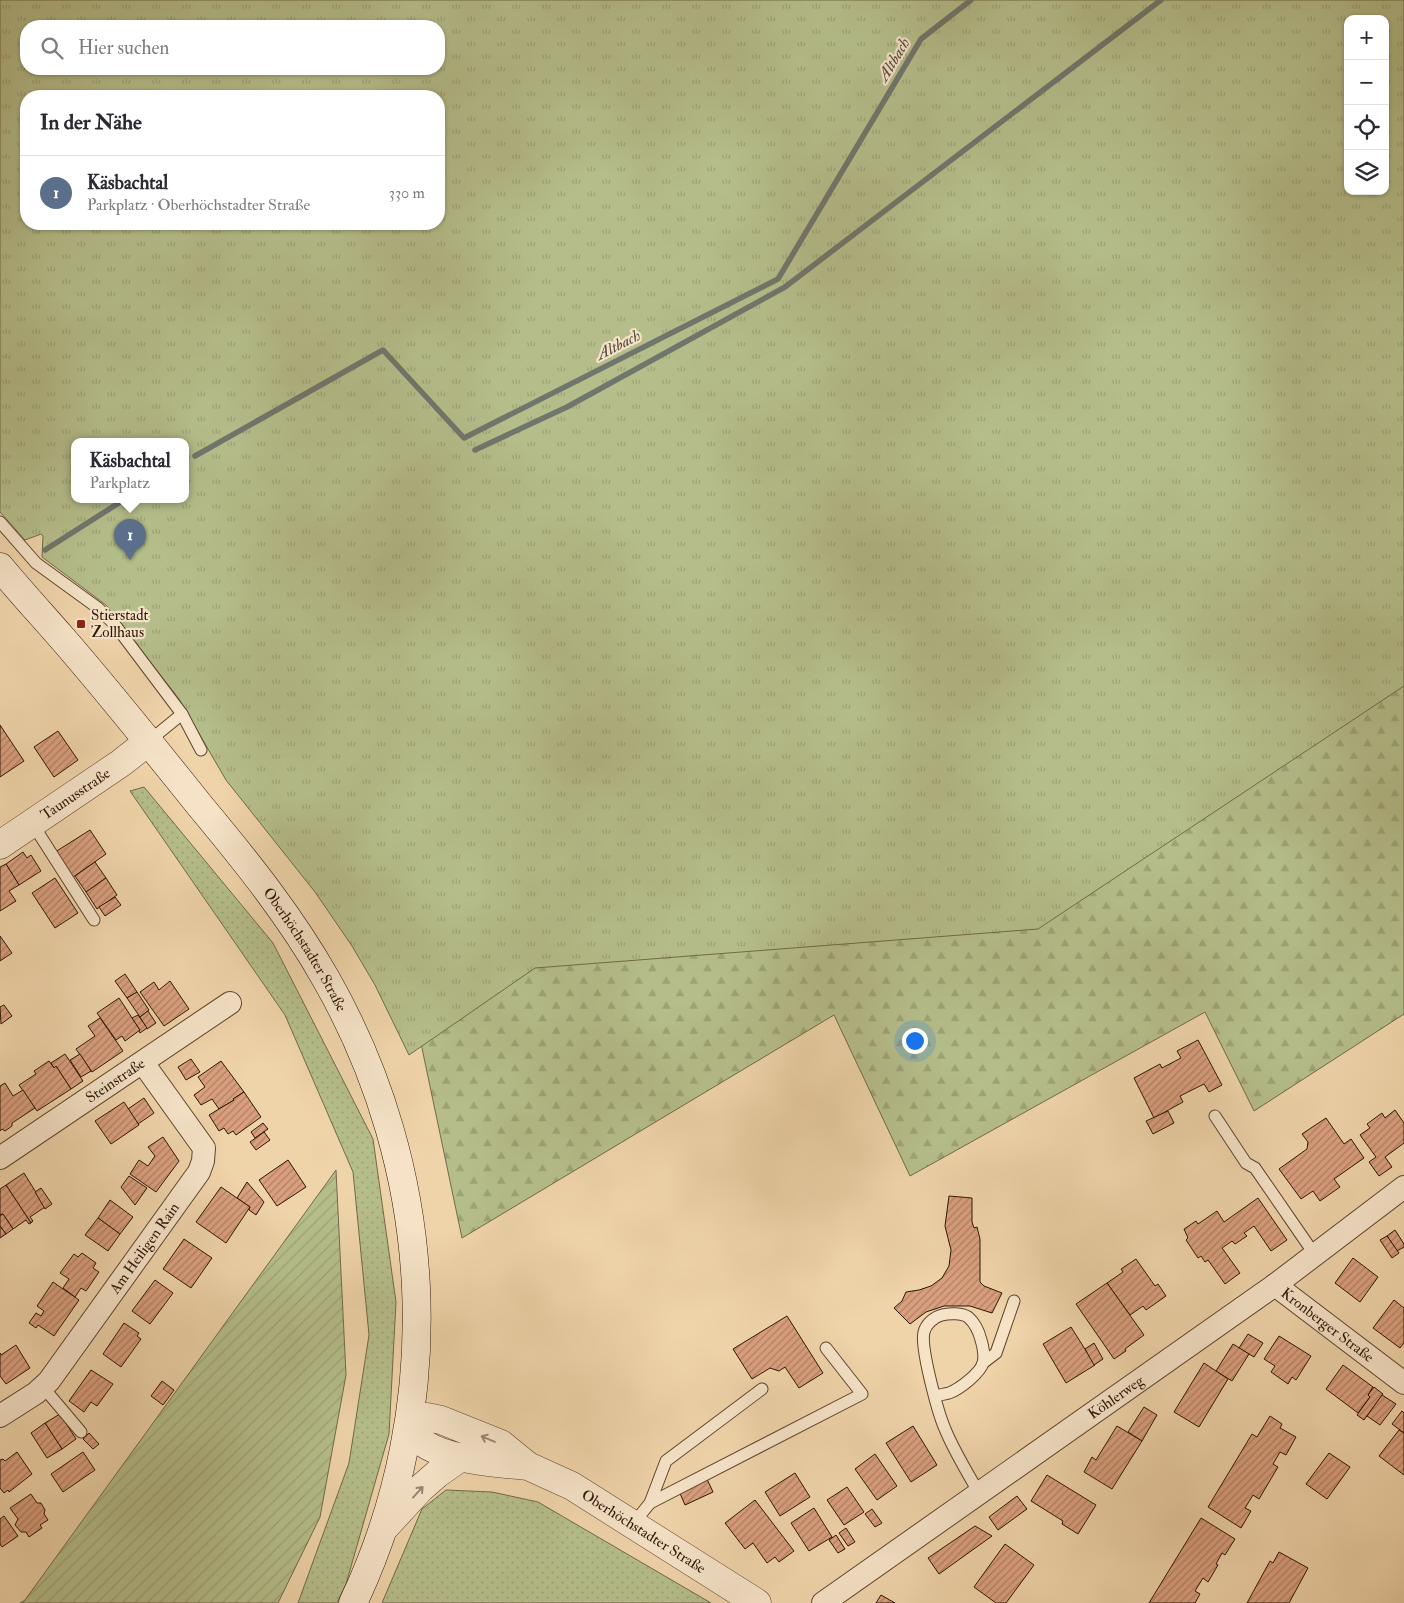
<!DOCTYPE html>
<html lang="de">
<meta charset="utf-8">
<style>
:root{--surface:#fff;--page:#f2f2f3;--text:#2b2b33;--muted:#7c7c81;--line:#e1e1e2;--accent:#ea580c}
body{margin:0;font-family:"IM FELL Double Pica",serif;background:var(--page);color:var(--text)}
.controls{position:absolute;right:15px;top:15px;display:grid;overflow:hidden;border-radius:10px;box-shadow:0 1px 4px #0004}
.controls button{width:45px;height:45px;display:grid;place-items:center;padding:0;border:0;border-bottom:1px solid var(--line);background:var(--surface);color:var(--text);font:25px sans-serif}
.you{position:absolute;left:914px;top:1040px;width:18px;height:18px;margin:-12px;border:4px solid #fff;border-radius:50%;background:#1a73e8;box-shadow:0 0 0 8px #1a73e833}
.badge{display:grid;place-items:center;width:32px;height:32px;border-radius:50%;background:var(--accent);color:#fff;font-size:16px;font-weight:700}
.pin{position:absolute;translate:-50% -41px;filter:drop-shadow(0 1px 2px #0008)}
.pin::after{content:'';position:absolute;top:26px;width:18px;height:15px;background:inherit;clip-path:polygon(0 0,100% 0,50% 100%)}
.popup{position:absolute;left:71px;top:438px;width:118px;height:65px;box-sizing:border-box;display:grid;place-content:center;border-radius:10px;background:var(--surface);filter:drop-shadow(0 1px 4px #0005);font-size:16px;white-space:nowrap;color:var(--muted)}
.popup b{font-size:19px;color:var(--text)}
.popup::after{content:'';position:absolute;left:50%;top:100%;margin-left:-10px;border:10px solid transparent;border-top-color:var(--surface)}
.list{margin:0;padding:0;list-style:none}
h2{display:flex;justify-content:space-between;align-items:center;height:65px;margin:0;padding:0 20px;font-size:21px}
h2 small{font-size:16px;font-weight:400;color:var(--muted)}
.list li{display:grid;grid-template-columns:32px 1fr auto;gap:15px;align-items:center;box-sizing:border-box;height:75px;padding:0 20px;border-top:1px solid var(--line)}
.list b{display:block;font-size:19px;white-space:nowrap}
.list p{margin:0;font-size:16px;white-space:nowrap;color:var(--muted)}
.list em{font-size:16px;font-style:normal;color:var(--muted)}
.icon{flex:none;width:28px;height:28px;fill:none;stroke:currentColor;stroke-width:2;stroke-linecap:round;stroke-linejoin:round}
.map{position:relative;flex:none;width:1404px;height:1603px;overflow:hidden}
.search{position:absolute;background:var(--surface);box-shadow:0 1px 4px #0004;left:20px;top:20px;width:425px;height:55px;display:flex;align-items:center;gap:12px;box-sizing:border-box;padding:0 18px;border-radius:20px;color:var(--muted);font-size:19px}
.panel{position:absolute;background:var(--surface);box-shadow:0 1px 4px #0004;left:20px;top:90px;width:425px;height:140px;border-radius:20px}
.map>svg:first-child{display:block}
.grass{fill:url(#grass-dots);stroke:#716a48}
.forest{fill:url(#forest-firs);stroke:#716a48;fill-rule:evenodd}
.park{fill:url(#park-tufts);stroke:#716a48;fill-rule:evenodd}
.garden{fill:url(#garden-furrows);stroke:#716a48}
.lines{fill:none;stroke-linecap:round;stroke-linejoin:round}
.stream{stroke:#70766c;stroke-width:5.5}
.building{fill:url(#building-hatch);stroke:#2d1605}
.service-casing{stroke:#5e452e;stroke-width:13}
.minor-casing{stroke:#5e452e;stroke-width:24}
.tertiary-casing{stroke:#5e452e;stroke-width:29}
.secondary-casing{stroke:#2d1605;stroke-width:29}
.service{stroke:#f5e2c7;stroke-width:11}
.minor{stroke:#f5e2c7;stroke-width:22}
.tertiary{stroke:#f5e2c7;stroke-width:28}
.secondary{stroke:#f5e2c7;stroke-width:28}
.oneway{stroke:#9b8670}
.poi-dot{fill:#8f2418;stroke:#f5e2c7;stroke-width:2}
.labels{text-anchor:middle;stroke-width:4.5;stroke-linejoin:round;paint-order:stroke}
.poi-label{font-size:15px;fill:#2d1605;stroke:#f5e2c7;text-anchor:start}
.street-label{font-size:15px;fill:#2d1605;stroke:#f5e2c7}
.water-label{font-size:16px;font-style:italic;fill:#544e41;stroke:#f5e2c7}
</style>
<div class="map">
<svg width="1404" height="1603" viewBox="0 0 1404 1603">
<defs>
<pattern id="grass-dots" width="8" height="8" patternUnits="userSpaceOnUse" patternTransform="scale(1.25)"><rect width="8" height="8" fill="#b5be8b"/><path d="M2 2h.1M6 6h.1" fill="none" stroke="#9ca376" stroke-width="1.8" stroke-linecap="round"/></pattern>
<pattern id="forest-firs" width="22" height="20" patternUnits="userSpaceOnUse" patternTransform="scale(1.25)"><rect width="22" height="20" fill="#b5be8b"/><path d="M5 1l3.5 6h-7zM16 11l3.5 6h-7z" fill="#9ca376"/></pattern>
<pattern id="park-tufts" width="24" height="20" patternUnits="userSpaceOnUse" patternTransform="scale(1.25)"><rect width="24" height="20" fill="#b5be8b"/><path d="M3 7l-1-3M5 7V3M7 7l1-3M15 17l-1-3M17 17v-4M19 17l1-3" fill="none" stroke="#9ca376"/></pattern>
<pattern id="garden-furrows" width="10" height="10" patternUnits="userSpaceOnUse" patternTransform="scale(1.25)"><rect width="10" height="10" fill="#b5be8b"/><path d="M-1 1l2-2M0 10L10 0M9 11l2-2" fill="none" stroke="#9ca376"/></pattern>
<pattern id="building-hatch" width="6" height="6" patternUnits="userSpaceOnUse" patternTransform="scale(1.25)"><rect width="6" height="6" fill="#da9f7e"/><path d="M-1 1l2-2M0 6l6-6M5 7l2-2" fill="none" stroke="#b18165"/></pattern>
</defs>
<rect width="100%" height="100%" fill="#efd3a9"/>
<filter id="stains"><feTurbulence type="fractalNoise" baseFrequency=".004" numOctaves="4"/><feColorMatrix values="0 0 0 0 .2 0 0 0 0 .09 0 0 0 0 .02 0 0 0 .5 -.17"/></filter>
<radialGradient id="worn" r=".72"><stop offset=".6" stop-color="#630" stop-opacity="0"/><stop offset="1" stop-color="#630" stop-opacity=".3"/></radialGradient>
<!-- grass -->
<g class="grass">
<polygon points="144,787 273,943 373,1139 396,1302 389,1434 346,1584 337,1603 298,1603 349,1463 369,1335 353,1172 285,1015 130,791"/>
<polygon points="446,1490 492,1492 538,1502 711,1603 382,1603 422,1509"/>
</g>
<!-- forest -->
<path class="forest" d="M1404 0V1014L1254 1111 1205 1012 910 1176 834 1015 462 1238 419 1034 745 175ZM1348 19H1385V191H1348Z"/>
<!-- park -->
<path class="park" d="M0 0H1404V686L1038 929 535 968 409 1055 375 985 352 946 315 892 226 780 179 699 106 605 42 557 43 536 41 534 25 540 0 512ZM1348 19H1385V191H1348ZM26 26H439V69H26ZM26 96H439V224H26ZM75 441H185V499H75Z"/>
<!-- garden -->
<polygon class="garden" points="336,1170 346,1375 320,1517 278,1603 20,1603 25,1600"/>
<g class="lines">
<!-- stream -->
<g class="stream">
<polyline points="475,450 567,407 785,287 1161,0"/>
<polyline points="195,456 383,350 464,438 778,279 921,39 971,0"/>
<polyline points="45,550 125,499"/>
</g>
</g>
<!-- building -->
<g class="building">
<polygon points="0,725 24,761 0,777"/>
<polygon points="58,731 78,760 54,777 34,747"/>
<polygon points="90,830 106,854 69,880 52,854"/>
<polygon points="23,852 27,858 31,855 41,871 19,885 6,864"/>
<polygon points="95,862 106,878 86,892 75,876"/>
<polygon points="6,864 19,885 9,891 16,901 0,911 0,867"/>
<polygon points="55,878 78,913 55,928 32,893"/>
<polygon points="106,878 117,895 97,909 86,892"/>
<polygon points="115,897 121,905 105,916 99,907"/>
<polygon points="0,936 12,953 0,961"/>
<polygon points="125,974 137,992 127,998 115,981"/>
<polygon points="170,981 189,1009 164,1026 140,992 154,982 159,990"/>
<polygon points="137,992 149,1010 140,1017 127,998"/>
<polygon points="119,998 140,1030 125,1041 122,1036 116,1040 97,1013"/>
<polygon points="4,1005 12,1016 1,1024 0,1007"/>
<polygon points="148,1011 156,1023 147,1029 140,1017"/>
<polygon points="138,1015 147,1028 140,1033 139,1031 140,1030 132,1018"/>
<polygon points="100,1018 123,1051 92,1072 76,1049 95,1036 88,1026"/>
<polygon points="1198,1040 1222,1085 1209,1092 1204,1084 1180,1096 1183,1102 1154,1118 1134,1078 1160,1064 1162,1068 1181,1058 1177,1051"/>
<polygon points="65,1054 83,1081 71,1089 56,1066 54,1068 51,1063"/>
<polygon points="80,1054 91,1071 81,1077 70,1060"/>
<polygon points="191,1059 200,1072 186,1080 178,1067"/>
<polygon points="49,1061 54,1068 56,1066 71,1089 37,1111 19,1085 36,1074 34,1071"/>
<polygon points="221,1061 244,1092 233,1099 234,1100 219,1109 212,1099 201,1105 194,1095 205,1087 198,1077"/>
<polygon points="5,1083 13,1096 23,1090 35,1108 12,1123 12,1126 5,1131 2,1129 0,1131 0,1086"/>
<polygon points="244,1092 261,1117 236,1135 233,1131 228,1134 224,1128 219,1131 209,1115 234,1100 233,1099"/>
<polygon points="144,1098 154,1113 138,1124 128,1109"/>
<polygon points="124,1102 139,1125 111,1144 95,1121"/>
<polygon points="1395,1110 1404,1123 1404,1143 1385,1157 1392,1167 1379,1176 1369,1162 1376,1157 1360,1135 1370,1128 1367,1124 1382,1113 1385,1118"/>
<polygon points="1168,1111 1174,1123 1153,1134 1146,1121"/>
<polygon points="1326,1118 1344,1144 1351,1139 1364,1158 1334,1179 1340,1187 1320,1201 1313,1191 1301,1199 1279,1169 1307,1149 1308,1142 1302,1134"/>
<polygon points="263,1123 268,1129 255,1138 251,1132"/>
<polygon points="264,1132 270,1140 256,1150 250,1142"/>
<polygon points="163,1137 179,1161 156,1192 130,1174 139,1160 148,1166 155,1156 148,1147"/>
<polygon points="288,1160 306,1187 277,1206 259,1180"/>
<polygon points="24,1173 45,1207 30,1217 33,1221 31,1223 6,1185"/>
<polygon points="129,1176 147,1188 135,1205 121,1187"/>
<polygon points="247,1182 264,1202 256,1215 249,1210 250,1207 237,1198"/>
<polygon points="6,1185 31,1223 29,1224 26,1220 13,1229 3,1214 0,1215 0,1189"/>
<polygon points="221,1187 250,1207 226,1243 196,1222"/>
<polygon points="41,1188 52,1204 45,1209 35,1192"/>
<polygon points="949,1196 972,1198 972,1222 974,1228 977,1227 980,1239 980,1282 984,1286 1002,1293 992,1313 970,1306 944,1306 926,1312 910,1324 894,1308 902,1301 906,1292 919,1290 931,1286 942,1278 949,1266 951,1250 945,1226"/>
<polygon points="1258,1198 1287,1240 1271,1251 1254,1226 1244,1233 1247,1236 1235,1244 1232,1241 1222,1248 1240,1273 1225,1284 1208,1260 1205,1262 1201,1256 1198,1258 1186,1240 1188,1238 1184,1229 1196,1221 1198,1224 1217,1211 1224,1222"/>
<polygon points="110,1200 133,1217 120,1234 98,1218"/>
<polygon points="3,1214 13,1229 6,1234 0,1226 0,1216"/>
<polygon points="98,1218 120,1234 108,1251 85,1235"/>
<polygon points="0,1226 6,1234 0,1238"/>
<polygon points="1395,1230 1404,1244 1404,1247 1397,1251 1387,1236"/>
<polygon points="1387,1236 1399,1253 1392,1258 1380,1240"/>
<polygon points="184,1239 212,1258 191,1288 163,1269"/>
<polygon points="82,1253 96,1263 93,1268 99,1272 86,1291 81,1288 75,1297 63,1288 69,1279 60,1273 74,1254 78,1257"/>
<polygon points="1353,1258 1378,1277 1360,1302 1335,1283"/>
<polygon points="1136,1259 1155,1286 1158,1284 1166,1296 1146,1310 1143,1306 1130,1315 1107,1283 1123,1272 1121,1269"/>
<polygon points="155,1280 173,1293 150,1324 132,1311"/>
<polygon points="53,1282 79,1300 54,1336 38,1325 36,1328 29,1323 36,1313 41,1316 44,1311 37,1306"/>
<polygon points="1107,1283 1144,1335 1125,1349 1126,1351 1114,1359 1076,1304"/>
<polygon points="1394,1300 1404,1308 1404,1343 1400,1348 1373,1328"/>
<polygon points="787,1316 823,1373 799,1388 785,1367 779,1371 770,1368 752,1379 733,1349"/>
<polygon points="124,1323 139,1333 137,1336 141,1339 121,1367 103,1354"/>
<polygon points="1071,1327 1095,1365 1066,1383 1043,1344"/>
<polygon points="1248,1334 1263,1343 1254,1357 1239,1348"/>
<polygon points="1279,1336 1311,1356 1296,1380 1292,1377 1288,1384 1271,1372 1275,1366 1264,1359"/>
<polygon points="1094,1343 1103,1359 1094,1365 1085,1349"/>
<polygon points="1233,1344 1249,1354 1232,1381 1216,1371"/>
<polygon points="16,1345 30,1368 6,1384 0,1376 0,1353 1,1355"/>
<polygon points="1204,1363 1228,1379 1199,1427 1174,1412"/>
<polygon points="1343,1365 1373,1387 1368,1395 1370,1397 1358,1413 1326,1389"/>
<polygon points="91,1370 113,1384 97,1406 91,1402 84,1412 69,1401"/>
<polygon points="162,1381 174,1390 163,1405 151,1396"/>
<polygon points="1374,1387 1383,1394 1364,1420 1357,1415 1370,1397 1368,1395"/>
<polygon points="1382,1395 1396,1404 1380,1425 1367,1416"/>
<polygon points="1144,1407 1157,1415 1142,1441 1128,1432"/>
<polygon points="1402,1411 1404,1413 1404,1433 1392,1424"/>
<polygon points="60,1414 76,1439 62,1449 45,1423"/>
<polygon points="1270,1416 1282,1424 1280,1428 1296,1437 1286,1455 1280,1452 1273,1464 1278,1467 1259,1499 1253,1495 1245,1508 1251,1511 1241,1528 1208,1507 1252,1434 1257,1437"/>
<polygon points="45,1423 62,1449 47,1458 31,1433"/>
<polygon points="913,1426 937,1465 911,1482 886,1443"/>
<polygon points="1117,1426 1142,1441 1112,1489 1084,1472 1092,1457 1096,1460"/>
<polygon points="1399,1430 1404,1433 1404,1475 1379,1456"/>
<polygon points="89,1433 99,1444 93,1449 83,1439"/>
<polygon points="17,1452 32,1474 9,1492 8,1490 4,1493 0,1488 0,1460 3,1459 5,1461"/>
<polygon points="83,1452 95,1470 63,1492 51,1474"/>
<polygon points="1329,1453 1350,1467 1327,1499 1306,1484"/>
<polygon points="875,1454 897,1486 877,1500 855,1469"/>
<polygon points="795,1473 810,1497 780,1516 765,1492"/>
<polygon points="1047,1475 1096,1505 1078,1534 1062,1524 1063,1521 1031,1501"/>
<polygon points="707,1479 713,1492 685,1505 679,1491"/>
<polygon points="847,1487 864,1512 844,1525 827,1500"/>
<polygon points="31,1494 37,1503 41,1503 45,1510 44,1514 48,1520 40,1525 42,1528 29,1537 26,1532 21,1532 15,1525 18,1519 10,1508"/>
<polygon points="1017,1496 1027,1509 998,1530 989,1517"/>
<polygon points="755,1500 794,1551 779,1562 775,1557 767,1563 753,1543 745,1549 725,1523"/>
<polygon points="814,1508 832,1537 809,1551 791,1523"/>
<polygon points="872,1509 882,1523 875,1527 865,1514"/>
<polygon points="4,1516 18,1536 2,1547 0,1544 0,1519"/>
<polygon points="1201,1518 1235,1539 1225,1555 1222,1553 1216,1564 1218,1565 1208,1582 1203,1578 1195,1591 1200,1594 1195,1603 1149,1603"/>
<polygon points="975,1526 992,1536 939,1574 928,1558"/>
<polygon points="846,1528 855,1542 848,1546 839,1533"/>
<polygon points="836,1535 845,1549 838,1553 829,1540"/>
<polygon points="1005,1544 1034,1565 1006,1603 996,1603 974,1587"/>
<polygon points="1279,1552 1308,1568 1289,1603 1247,1603 1270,1561 1273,1563"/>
<polygon points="881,1595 895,1603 876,1603"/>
</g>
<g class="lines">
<defs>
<g id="service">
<polyline points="0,522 36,563 98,608 115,625 182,714 201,750"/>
<polyline points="149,741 182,714"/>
<polyline points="32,823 94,920"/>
<polyline points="1215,1116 1246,1163 1255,1168 1315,1255"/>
<polyline points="983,1363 996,1353 1014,1301"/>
<polyline points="43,1387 81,1432"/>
<path d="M935 1396C939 1395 945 1394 949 1393 960 1389 980 1373 983 1363 985 1357 983 1346 981 1340 979 1332 975 1323 968 1317 962 1313 949 1313 942 1315 934 1317 926 1324 924 1332 920 1347 938 1413 945 1429 954 1451 967 1472 979 1493"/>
<polyline points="650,1503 862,1394 826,1348"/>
<polyline points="633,1524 650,1503 666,1461 762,1389"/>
</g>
<g id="minor">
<path id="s1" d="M0 1158 230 1003"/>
<path id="s2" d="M1275 1285 1404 1383"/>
<path id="s3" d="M0 1416 36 1393 49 1381 199 1172 203 1161 204 1148 143 1063"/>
<path id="s4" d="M823 1603 1275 1285 1404 1187"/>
</g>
<g id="tertiary">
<path id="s5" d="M0 845 121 763 149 741"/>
<path id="s6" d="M528 1466C501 1464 437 1459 419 1439 414 1432 412 1425 410 1418L427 1417 441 1420 501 1444 528 1466 572 1486 757 1603"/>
<polyline points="384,1528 421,1488 437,1474 461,1457"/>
</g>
<g id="secondary">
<path id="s7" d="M0 567C20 591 41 614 62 638 110 693 155 750 201 807 246 861 291 917 326 979 435 1170 448 1403 353 1603"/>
</g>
</defs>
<!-- service casing -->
<use href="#service" class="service-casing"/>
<!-- minor casing -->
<use href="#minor" class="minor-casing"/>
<!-- tertiary casing -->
<use href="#tertiary" class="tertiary-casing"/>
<!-- secondary casing -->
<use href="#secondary" class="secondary-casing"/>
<!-- service -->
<use href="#service" class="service"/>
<!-- minor -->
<use href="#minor" class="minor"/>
<!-- tertiary -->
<use href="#tertiary" class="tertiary"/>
<!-- secondary -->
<use href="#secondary" class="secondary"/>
</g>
<!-- one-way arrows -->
<defs><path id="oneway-shaft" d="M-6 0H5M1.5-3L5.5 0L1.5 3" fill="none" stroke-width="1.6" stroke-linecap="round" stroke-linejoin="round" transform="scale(1.25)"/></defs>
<g class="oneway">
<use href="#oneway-shaft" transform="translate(488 1439) rotate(-157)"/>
<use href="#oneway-shaft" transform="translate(418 1492) rotate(-48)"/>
</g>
<!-- markers -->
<rect class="poi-dot" x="76" y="619" width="10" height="10" rx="2.5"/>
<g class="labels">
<!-- poi labels -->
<g class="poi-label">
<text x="91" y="620">Stierstadt<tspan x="91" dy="17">Zollhaus</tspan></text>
</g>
<!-- street labels -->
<g class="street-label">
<text dy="5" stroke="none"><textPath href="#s5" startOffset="91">Taunusstraße</textPath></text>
<text dy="5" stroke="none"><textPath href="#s7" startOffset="490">Oberhöchstadter Straße</textPath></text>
<text dy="5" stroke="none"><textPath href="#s1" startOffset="139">Steinstraße</textPath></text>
<text dy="5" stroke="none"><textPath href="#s3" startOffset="224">Am Heiligen Rain</textPath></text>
<text dy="5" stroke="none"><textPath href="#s2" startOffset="66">Kronberger Straße</textPath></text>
<text dy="5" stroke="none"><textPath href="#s4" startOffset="358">Köhlerweg</textPath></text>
<text dy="5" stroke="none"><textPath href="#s6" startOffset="401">Oberhöchstadter Straße</textPath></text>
</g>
<!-- water labels -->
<g class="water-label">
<text transform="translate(893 59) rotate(-59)" y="6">Altbach</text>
<text transform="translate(618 344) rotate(-27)" y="6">Altbach</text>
</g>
</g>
<rect width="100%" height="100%" filter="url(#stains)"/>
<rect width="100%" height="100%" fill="url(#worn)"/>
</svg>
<div class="controls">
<button>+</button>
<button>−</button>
<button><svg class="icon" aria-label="locate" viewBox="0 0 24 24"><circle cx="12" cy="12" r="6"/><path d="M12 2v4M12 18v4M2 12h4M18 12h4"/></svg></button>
<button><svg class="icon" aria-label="layers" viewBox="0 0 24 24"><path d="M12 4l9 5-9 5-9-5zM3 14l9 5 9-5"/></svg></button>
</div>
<div class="you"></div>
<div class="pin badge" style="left:130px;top:560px;background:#5c6f8a">1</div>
<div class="popup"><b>Käsbachtal</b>Parkplatz</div>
<div class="search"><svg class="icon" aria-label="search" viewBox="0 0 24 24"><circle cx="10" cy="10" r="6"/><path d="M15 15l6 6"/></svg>Hier suchen</div>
<section class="panel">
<h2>In der Nähe<small></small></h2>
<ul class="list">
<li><span class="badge" style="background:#5c6f8a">1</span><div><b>Käsbachtal</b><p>Parkplatz · Oberhöchstadter Straße</p></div><em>330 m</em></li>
</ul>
</section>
</div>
